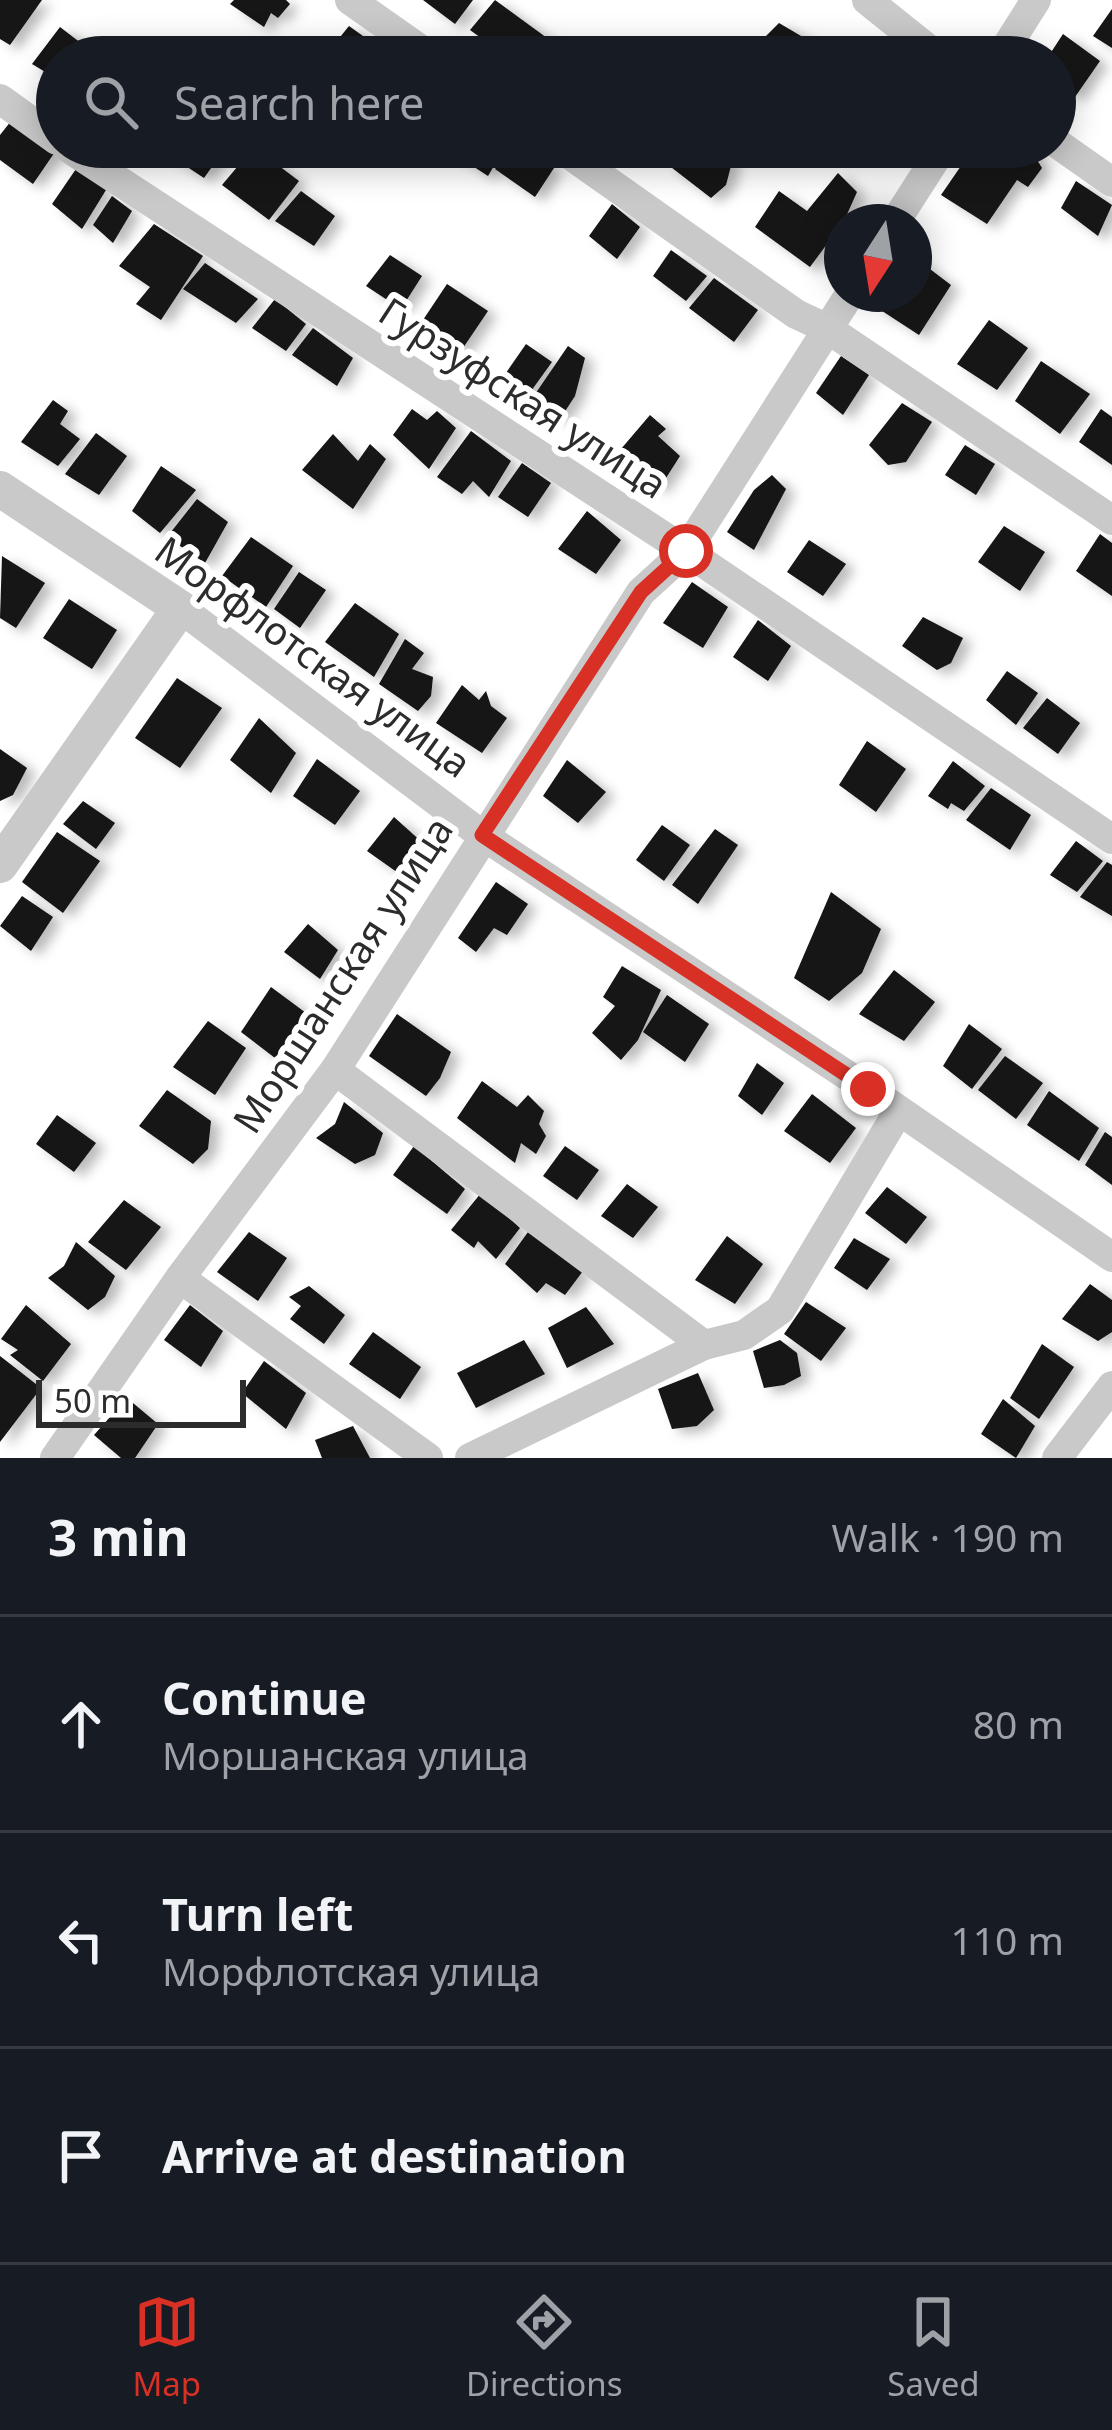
<!DOCTYPE html>
<meta charset="utf-8">
<style>
:root{--surface:#171b24;--page:#20242c;--text:#f1f3f6;--muted:#9ea1a6;--line:#363941;--accent:#d93025}
body{margin:0;font-family:"Noto Sans",sans-serif;background:var(--page);color:var(--text)}
.compass{position:absolute;left:824px;top:204px;width:108px;height:108px;border-radius:50%;background:var(--surface);box-shadow:0 6px 30px #0003;rotate:192deg}
.scale{position:absolute;left:36px;bottom:30px;width:210px;box-sizing:border-box;padding-left:12px;border:6px solid #2c2c2c;border-top:0;font-size:33px;line-height:42px;white-space:nowrap;color:#2c2c2c;-webkit-text-stroke:9px #fff;paint-order:stroke}
.stop{position:absolute;width:36px;height:36px;margin:-27px;border:9px solid #d93025;border-radius:50%;background:#fff}
.stop.end{background:#d93025;border-color:#fff;box-shadow:0 3px 12px #0008}
.list{margin:0;padding:0;list-style:none}
h2{display:flex;justify-content:space-between;align-items:center;height:156px;margin:0;padding:0 48px;font-size:51px}
h2 small{font-size:39px;font-weight:400;color:var(--muted)}
.list li{display:grid;grid-template-columns:78px 1fr auto;gap:36px;align-items:center;box-sizing:border-box;height:216px;padding:0 48px;border-top:3px solid var(--line)}
.list b{display:block;font-size:45px;white-space:nowrap}
.list p{margin:0;font-size:39px;white-space:nowrap;color:var(--muted)}
.list em{font-size:39px;font-style:normal;color:var(--muted)}
.icon{flex:none;width:66px;height:66px;fill:none;stroke:currentColor;stroke-width:2;stroke-linecap:round;stroke-linejoin:round}
.map{position:relative;flex:none;width:1112px;height:1458px;overflow:hidden}
.search{position:absolute;background:var(--surface);box-shadow:0 6px 30px #0003;left:36px;right:36px;top:36px;height:132px;display:flex;align-items:center;gap:30px;box-sizing:border-box;padding:0 42px;border-radius:66px;color:var(--muted);font-size:45px}
.sheet{height:804px;background:var(--surface)}
nav{display:flex;justify-content:space-around;align-items:center;box-sizing:border-box;height:168px;border-top:3px solid var(--line);background:var(--surface);font-size:33px;color:var(--muted)}
nav a{display:grid;justify-items:center;gap:6px}
nav .on{color:var(--accent)}
.map>svg:first-child{display:block}
.building{fill:#131313;filter:url(#shadow)}
.lines{fill:none;stroke-linecap:round;stroke-linejoin:round}
.minor{stroke:#c9c9c9;stroke-width:30}
.tertiary{stroke:#c9c9c9;stroke-width:36}
.route{stroke:#d93025;stroke-width:15}
.labels{text-anchor:middle;stroke-width:12;stroke-linejoin:round;paint-order:stroke}
.street-label{font-size:39px;fill:#2c2c2c;stroke:#fff}
</style>
<div class="map">
<svg width="1112" height="1458" viewBox="0 0 1112 1458">
<defs>
<filter id="shadow"><feDropShadow dx="9" dy="5" stdDeviation="6" flood-color="#0004"/></filter>
</defs>
<rect width="100%" height="100%" fill="#fff"/>
<!-- building -->
<g class="building">
<polygon points="0,0 42,0 10,45 0,39"/>
<polygon points="234,0 286,0 290,4 278,18 271,13 264,27 230,4"/>
<polygon points="423,0 473,0 455,24"/>
<polygon points="495,0 573,57 507,57 470,30"/>
<polygon points="1112,9 1112,48 1093,36"/>
<polygon points="779,23 823,49 817,57 774,57 759,43"/>
<polygon points="349,26 384,51 380,57 324,57"/>
<polygon points="60,27 99,57 57,57 57,79 32,64"/>
<polygon points="1063,34 1100,61 1075,97 1055,82 1055,57 1048,57"/>
<polygon points="19,111 57,149 33,184 0,160 0,135"/>
<polygon points="157,147 226,147 204,178"/>
<polygon points="254,147 299,181 269,220 222,185"/>
<polygon points="450,147 505,147 488,176 448,150"/>
<polygon points="513,147 526,147 554,168 535,197 495,169"/>
<polygon points="678,147 714,147 732,162 726,185 711,198 667,164"/>
<polygon points="974,147 1029,147 1042,168 1028,187 1017,180 987,224 941,195"/>
<polygon points="76,169 106,190 82,229 52,204"/>
<polygon points="838,173 857,192 844,221 810,267 755,227 779,191 807,211"/>
<polygon points="1076,181 1112,205 1098,236 1061,208"/>
<polygon points="301,191 335,216 314,246 275,221"/>
<polygon points="112,196 132,211 113,243 93,225"/>
<polygon points="612,204 640,227 617,259 589,236"/>
<polygon points="154,224 203,256 161,320 136,304 150,287 119,266"/>
<polygon points="671,250 707,276 686,301 653,276"/>
<polygon points="390,255 422,276 401,309 366,286"/>
<polygon points="914,257 951,285 919,335 876,307 885,294 914,294"/>
<polygon points="205,263 258,299 236,323 183,289"/>
<polygon points="714,278 758,310 734,342 689,308"/>
<polygon points="447,284 488,311 461,351 421,323"/>
<polygon points="275,299 306,324 286,351 252,328"/>
<polygon points="989,320 1028,348 997,390 957,364"/>
<polygon points="313,328 353,358 337,386 292,355"/>
<polygon points="526,344 552,362 526,398 501,380"/>
<polygon points="568,346 585,358 575,396 560,419 531,400"/>
<polygon points="841,356 869,375 843,415 816,393"/>
<polygon points="1041,361 1090,394 1060,434 1015,401"/>
<polygon points="53,400 68,411 60,424 80,439 58,466 21,442"/>
<polygon points="902,403 932,422 906,462 888,465 869,445"/>
<polygon points="412,409 427,420 437,411 456,428 429,469 393,435"/>
<polygon points="1101,409 1112,417 1112,465 1079,442"/>
<polygon points="650,415 666,429 658,436 680,456 659,489 615,456"/>
<polygon points="471,431 511,461 489,497 473,481 462,494 437,477"/>
<polygon points="96,433 127,456 99,495 65,474"/>
<polygon points="333,434 358,461 370,444 386,459 353,509 302,470"/>
<polygon points="965,445 995,464 976,495 945,475"/>
<polygon points="522,463 551,483 528,517 498,497"/>
<polygon points="161,466 196,490 160,533 132,511"/>
<polygon points="772,475 786,489 754,550 727,532 754,490"/>
<polygon points="197,499 228,522 205,563 167,537"/>
<polygon points="587,511 621,540 596,574 558,549"/>
<polygon points="1004,526 1045,552 1020,591 978,562"/>
<polygon points="1100,534 1112,543 1112,596 1076,571"/>
<polygon points="251,537 293,566 266,607 222,576"/>
<polygon points="809,540 846,564 823,596 787,572"/>
<polygon points="2,556 45,583 16,628 0,618"/>
<polygon points="299,572 326,590 300,628 274,609"/>
<polygon points="692,582 728,607 703,648 663,623"/>
<polygon points="69,599 117,630 92,669 43,638"/>
<polygon points="355,603 399,634 374,677 325,642"/>
<polygon points="923,617 963,638 951,663 937,670 902,646"/>
<polygon points="758,620 791,646 768,681 733,657"/>
<polygon points="405,639 424,653 412,669 433,677 431,696 418,711 379,684"/>
<polygon points="1007,671 1038,693 1016,725 986,700"/>
<polygon points="177,678 222,708 180,768 135,738"/>
<polygon points="462,685 479,700 486,691 491,706 507,718 482,753 436,723"/>
<polygon points="1047,698 1080,723 1058,754 1023,728"/>
<polygon points="259,718 296,753 271,793 230,760"/>
<polygon points="867,741 906,769 876,812 839,785"/>
<polygon points="0,749 27,768 13,795 0,801"/>
<polygon points="317,759 360,791 335,825 293,796"/>
<polygon points="567,760 606,792 578,823 543,796"/>
<polygon points="953,761 985,786 964,811 951,803 948,809 928,796"/>
<polygon points="991,788 1031,815 1010,850 966,820"/>
<polygon points="83,801 115,823 96,849 63,824"/>
<polygon points="394,817 424,844 401,875 367,851"/>
<polygon points="662,825 690,845 664,881 636,860"/>
<polygon points="715,829 738,845 698,904 672,885"/>
<polygon points="57,832 100,861 63,913 22,882"/>
<polygon points="1076,841 1103,861 1077,892 1050,875"/>
<polygon points="1107,862 1112,865 1112,916 1080,897"/>
<polygon points="496,882 528,904 507,935 494,928 476,952 458,938"/>
<polygon points="831,892 881,929 862,973 829,1001 794,978"/>
<polygon points="22,896 53,917 31,951 0,926"/>
<polygon points="308,924 338,950 320,979 284,952"/>
<polygon points="622,966 661,990 638,1040 621,1060 592,1033 615,1006 603,997"/>
<polygon points="894,970 935,1002 904,1041 859,1014"/>
<polygon points="271,987 306,1013 275,1058 241,1032"/>
<polygon points="667,995 709,1024 685,1062 643,1032"/>
<polygon points="397,1014 451,1052 440,1078 426,1096 369,1056"/>
<polygon points="208,1021 246,1048 215,1095 173,1067"/>
<polygon points="969,1024 1002,1049 972,1089 943,1066"/>
<polygon points="1005,1056 1043,1083 1016,1119 978,1090"/>
<polygon points="757,1063 784,1083 762,1115 738,1096"/>
<polygon points="482,1081 517,1107 528,1095 544,1111 539,1124 546,1136 536,1154 521,1143 515,1163 457,1118"/>
<polygon points="167,1090 211,1121 208,1149 193,1164 139,1126"/>
<polygon points="1049,1091 1099,1128 1079,1161 1027,1125"/>
<polygon points="812,1094 856,1128 830,1163 784,1131"/>
<polygon points="344,1102 383,1133 375,1155 355,1164 316,1138 335,1124"/>
<polygon points="57,1115 96,1143 74,1172 36,1144"/>
<polygon points="1105,1132 1112,1137 1112,1185 1085,1165"/>
<polygon points="414,1146 465,1189 447,1214 393,1175"/>
<polygon points="565,1146 599,1170 577,1200 543,1176"/>
<polygon points="627,1184 658,1207 633,1238 601,1216"/>
<polygon points="887,1187 927,1217 906,1244 865,1213"/>
<polygon points="481,1193 520,1228 496,1259 478,1241 474,1248 451,1230"/>
<polygon points="124,1200 161,1227 126,1270 88,1242"/>
<polygon points="249,1232 287,1258 258,1301 217,1272"/>
<polygon points="528,1232 583,1271 565,1295 546,1283 537,1293 505,1264"/>
<polygon points="727,1236 763,1264 735,1304 695,1280"/>
<polygon points="854,1238 890,1259 867,1290 834,1268"/>
<polygon points="76,1242 115,1276 105,1297 88,1310 48,1278 64,1266"/>
<polygon points="1090,1284 1112,1300 1112,1332 1098,1341 1062,1319"/>
<polygon points="309,1286 345,1315 324,1344 290,1319 301,1306 289,1297"/>
<polygon points="806,1302 846,1328 821,1361 784,1334"/>
<polygon points="26,1305 71,1344 43,1381 10,1355 18,1350 1,1339"/>
<polygon points="190,1305 223,1331 201,1367 164,1340"/>
<polygon points="586,1307 614,1344 567,1368 548,1328"/>
<polygon points="373,1332 421,1367 400,1399 349,1364"/>
<polygon points="524,1340 545,1374 476,1408 457,1373"/>
<polygon points="780,1340 797,1353 801,1376 784,1385 764,1388 753,1351"/>
<polygon points="1042,1344 1074,1367 1039,1419 1010,1398"/>
<polygon points="0,1356 41,1388 0,1442"/>
<polygon points="264,1361 306,1393 286,1429 242,1393"/>
<polygon points="698,1373 714,1410 697,1426 672,1429 658,1389"/>
<polygon points="127,1398 158,1424 135,1458 121,1458 94,1435"/>
<polygon points="1003,1399 1035,1426 1016,1458 981,1434"/>
<polygon points="353,1426 370,1458 322,1458 315,1440"/>
</g>
<g class="lines">
<!-- minor -->
<g class="minor">
<polyline points="350,0 431,57"/>
<polyline points="867,0 938,57"/>
<polyline points="1000,57 1036,0"/>
<polyline points="0,99 57,140"/>
<polyline points="1055,142 1112,182"/>
<polyline points="67,147 686,551 1112,839"/>
<polyline points="559,147 796,314 828,329 1112,520"/>
<polyline points="895,222 943,147"/>
<polyline points="180,608 482,835 868,1089 1112,1257"/>
<polyline points="335,1070 704,1345"/>
<polyline points="180,1278 428,1458"/>
<polyline points="55,1458 180,1278 335,1070 641,592 686,551 850,294"/>
<polyline points="470,1458 704,1345 744,1335 780,1310 898,1112"/>
<polyline points="1057,1458 1112,1386"/>
</g>
<!-- tertiary -->
<polyline class="tertiary" points="0,489 180,608 0,865"/>
</g>
<g class="lines">
<!-- route -->
<polyline class="route" points="686,551 641,592 482,835 868,1089"/>
</g>
<g class="labels">
<!-- street labels -->
<g class="street-label">
<text transform="translate(523 398) rotate(33)" y="14">Гурзуфская улица</text>
<text transform="translate(313 657) rotate(36)" y="14">Морфлотская улица</text>
<text transform="translate(343 975) rotate(-57)" y="14">Моршанская улица</text>
</g>
</g>
</svg>
<svg class="compass" viewBox="-18 -18 36 36"><path d="M0-13l5 13h-10z" fill="#e53935"/><path d="M0 13l5-13h-10z" fill="#9ea1a6"/></svg>
<div class="scale">50 m</div>
<div class="stop" style="left:686px;top:551px"></div>
<div class="stop end" style="left:868px;top:1089px"></div>
<div class="search"><svg class="icon" aria-label="search" viewBox="0 0 24 24"><circle cx="10" cy="10" r="6"/><path d="M15 15l6 6"/></svg>Search here</div>
</div>
<section class="sheet">
<h2>3 min<small>Walk · 190 m</small></h2>
<ul class="list">
<li><svg class="icon" aria-label="ahead" viewBox="0 0 24 24"><path d="M12 20V5M6 11l6-6 6 6"/></svg><div><b>Continue</b><p>Моршанская улица</p></div><em>80 m</em></li>
<li><svg class="icon" aria-label="left" viewBox="0 0 24 24"><path d="M17 20v-9H6M10 6l-5 5 5 5"/></svg><div><b>Turn left</b><p>Морфлотская улица</p></div><em>110 m</em></li>
<li><svg class="icon" aria-label="arrive" viewBox="0 0 24 24"><path d="M6 21V4h12l-3 4 3 4H6"/></svg><div><b>Arrive at destination</b></div></li>
</ul>
</section>
<nav>
<a class="on"><svg class="icon" aria-label="map" viewBox="0 0 24 24"><path d="M3 6l6-2 6 2 6-2v14l-6 2-6-2-6 2zM9 4v14M15 6v14"/></svg>Map</a>
<a><svg class="icon" aria-label="directions" viewBox="0 0 24 24"><path d="M12 3l9 9-9 9-9-9zM9 14v-3h6M13 9l2 2-2 2"/></svg>Directions</a>
<a><svg class="icon" aria-label="saved" viewBox="0 0 24 24"><path d="M7 4h10v16l-5-4-5 4z"/></svg>Saved</a>
</nav>
